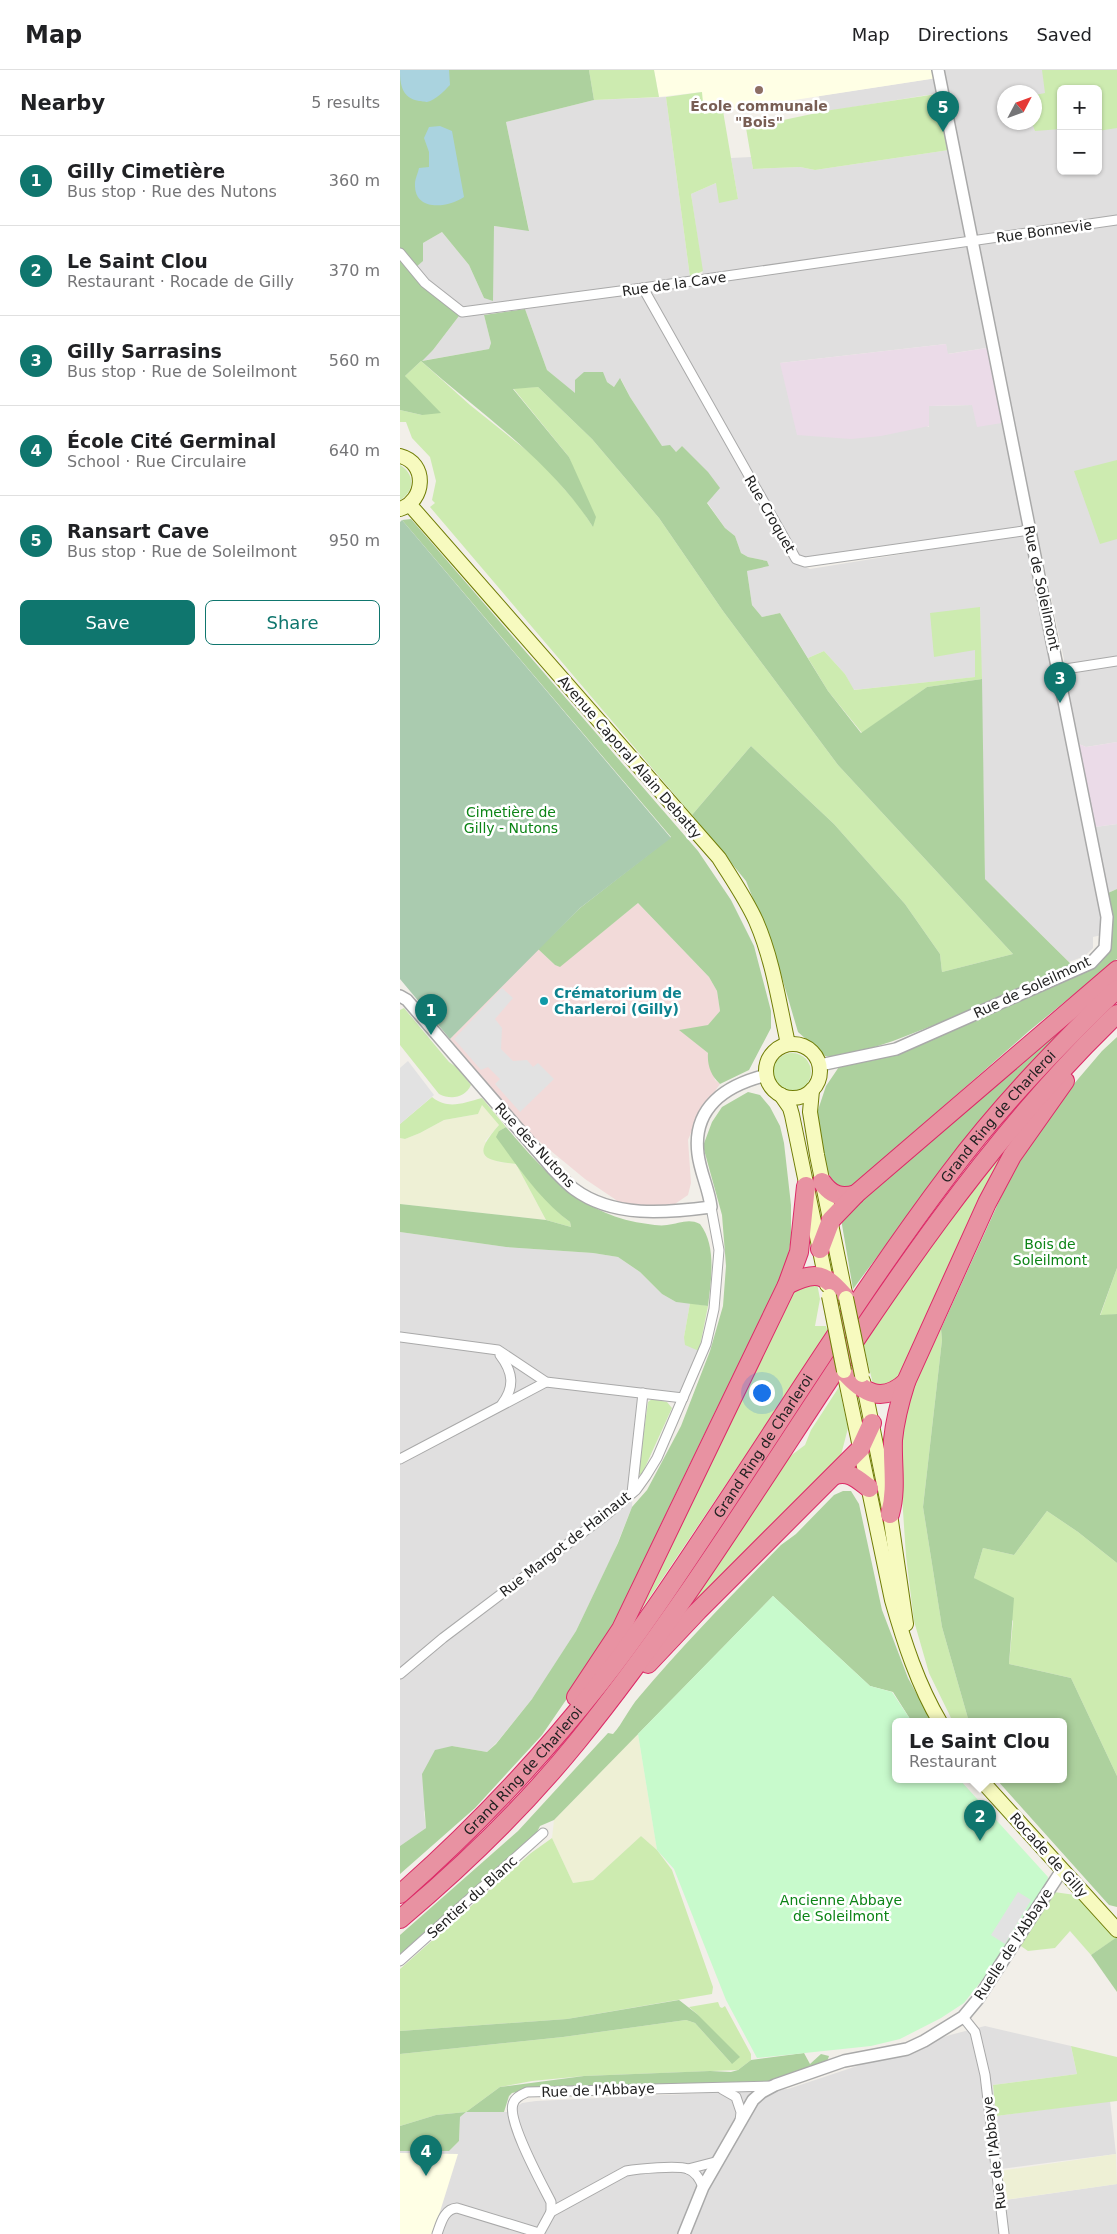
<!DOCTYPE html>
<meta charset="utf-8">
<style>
:root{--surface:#fff;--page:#f6f6f6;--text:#202124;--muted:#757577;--line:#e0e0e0;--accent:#0f766e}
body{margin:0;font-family:"DejaVu Sans",sans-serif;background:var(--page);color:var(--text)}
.controls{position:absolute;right:15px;top:15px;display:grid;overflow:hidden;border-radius:8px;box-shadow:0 1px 4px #0004}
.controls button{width:45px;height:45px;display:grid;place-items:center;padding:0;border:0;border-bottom:1px solid var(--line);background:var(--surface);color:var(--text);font:25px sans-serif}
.compass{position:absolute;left:597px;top:15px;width:45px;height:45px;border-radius:50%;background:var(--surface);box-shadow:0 1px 4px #0004;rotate:49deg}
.you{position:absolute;left:361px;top:1322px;width:18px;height:18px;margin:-12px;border:4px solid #fff;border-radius:50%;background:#1a73e8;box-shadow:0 0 0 8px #1a73e833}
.badge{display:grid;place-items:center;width:32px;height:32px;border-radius:50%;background:var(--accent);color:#fff;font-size:16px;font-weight:700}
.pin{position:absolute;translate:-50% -41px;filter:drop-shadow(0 1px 2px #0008)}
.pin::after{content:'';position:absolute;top:26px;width:18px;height:15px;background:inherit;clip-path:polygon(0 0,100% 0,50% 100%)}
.popup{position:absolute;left:492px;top:1648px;width:175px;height:65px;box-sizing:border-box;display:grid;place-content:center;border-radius:8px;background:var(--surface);filter:drop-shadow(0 1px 4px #0005);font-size:16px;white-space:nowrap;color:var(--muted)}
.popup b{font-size:19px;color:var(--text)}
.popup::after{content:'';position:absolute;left:50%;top:100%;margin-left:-10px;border:10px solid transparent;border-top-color:var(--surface)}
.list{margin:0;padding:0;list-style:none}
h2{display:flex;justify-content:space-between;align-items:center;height:65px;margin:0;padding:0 20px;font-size:21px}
h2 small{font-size:16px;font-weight:400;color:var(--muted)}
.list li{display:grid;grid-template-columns:32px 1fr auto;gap:15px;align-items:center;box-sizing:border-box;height:90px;padding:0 20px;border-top:1px solid var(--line)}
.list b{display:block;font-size:19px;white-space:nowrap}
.list p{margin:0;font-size:16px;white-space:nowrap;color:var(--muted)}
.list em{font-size:16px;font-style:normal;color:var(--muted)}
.actions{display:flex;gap:10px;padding:15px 20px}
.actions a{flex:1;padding:11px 0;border:1px solid var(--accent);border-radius:8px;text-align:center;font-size:18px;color:var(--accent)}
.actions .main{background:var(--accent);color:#fff}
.map{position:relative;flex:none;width:717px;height:2164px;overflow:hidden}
header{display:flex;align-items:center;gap:30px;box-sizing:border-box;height:70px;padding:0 25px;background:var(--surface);border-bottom:1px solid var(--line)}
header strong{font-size:24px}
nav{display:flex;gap:28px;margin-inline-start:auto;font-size:18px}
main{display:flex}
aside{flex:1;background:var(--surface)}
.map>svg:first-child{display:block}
.residential{fill:#e0dfdf;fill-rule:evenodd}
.commercial{fill:#f2dad9}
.industrial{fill:#ebdbe8}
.education{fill:#ffffe5}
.farmland{fill:#eef0d5}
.grass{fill:#cdebb0}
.forest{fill:#add19e}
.cemetery{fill:#aacbaf}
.park{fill:#c8facc}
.parking{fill:#e2e2e2}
.water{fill:#aad3df}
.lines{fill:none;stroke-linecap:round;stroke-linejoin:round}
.minor-casing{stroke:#a9a9a9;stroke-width:11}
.tertiary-casing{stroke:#a9a9a9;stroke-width:14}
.secondary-casing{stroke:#707d05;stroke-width:16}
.motorway-casing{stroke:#dc2a67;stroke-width:20}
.minor{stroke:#fff;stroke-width:9}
.tertiary{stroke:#fff;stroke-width:11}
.secondary{stroke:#f7fabf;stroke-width:14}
.motorway{stroke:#e892a2;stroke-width:18}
.secondary-bridge-casing{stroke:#707d05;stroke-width:16;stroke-linecap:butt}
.secondary-bridge{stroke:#f7fabf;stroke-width:14}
.education-dot{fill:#8d6e63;stroke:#fff;stroke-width:2}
.culture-dot{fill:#0f9aa8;stroke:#fff;stroke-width:2}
.labels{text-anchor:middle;stroke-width:5;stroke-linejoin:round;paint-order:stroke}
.education-label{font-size:14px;font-weight:bold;fill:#785e54;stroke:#fff}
.street-label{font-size:14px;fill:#222;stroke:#fff}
.park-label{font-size:14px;fill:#0c8416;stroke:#fff}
.culture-label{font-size:14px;font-weight:bold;fill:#0d838f;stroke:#fff;text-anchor:start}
</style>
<header>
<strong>Map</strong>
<nav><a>Map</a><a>Directions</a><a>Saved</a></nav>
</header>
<main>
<aside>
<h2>Nearby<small>5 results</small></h2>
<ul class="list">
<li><span class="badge">1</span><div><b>Gilly Cimetière</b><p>Bus stop · Rue des Nutons</p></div><em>360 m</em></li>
<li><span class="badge">2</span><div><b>Le Saint Clou</b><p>Restaurant · Rocade de Gilly</p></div><em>370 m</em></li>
<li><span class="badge">3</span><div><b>Gilly Sarrasins</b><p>Bus stop · Rue de Soleilmont</p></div><em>560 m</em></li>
<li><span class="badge">4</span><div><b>École Cité Germinal</b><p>School · Rue Circulaire</p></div><em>640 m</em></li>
<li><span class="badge">5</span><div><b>Ransart Cave</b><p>Bus stop · Rue de Soleilmont</p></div><em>950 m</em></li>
</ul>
<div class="actions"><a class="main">Save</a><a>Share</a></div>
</aside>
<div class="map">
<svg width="717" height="2164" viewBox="0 0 717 2164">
<rect width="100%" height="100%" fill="#f2efe9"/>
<!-- residential -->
<g class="residential">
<path d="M544 0H717V146L576 166ZM661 19H698V101H661ZM604 22H634V52H604Z"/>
<polygon points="537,8 540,23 422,42 419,26"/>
<polygon points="266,27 290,207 207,223 83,241 91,273 89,279 21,291 33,280 62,242 15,198 23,190 23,173 42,162 69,195 84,228 93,156 129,160 106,52 194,30"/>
<polygon points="549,80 565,169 303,206 291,124 316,113 338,129 331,88 351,87 353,99 400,97 415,100"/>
<polygon points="717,154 717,589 666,599 580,188 579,174"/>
<polygon points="571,172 593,277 547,284 546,274 380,293 529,357 529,336 572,335 608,352 630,460 409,492 395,483 248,217"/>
<polygon points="244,221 396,492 410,499 626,464 706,864 693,867 693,878 685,886 669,892 585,809 580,537 575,580 576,607 453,620 445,604 424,581 408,588 380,543 362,547 352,535 347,501 368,496 367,491 348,487 341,483 335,466 325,458 307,432 282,376 276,382 262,377 230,327 221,309 214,317 207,312 175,324 147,300 125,239"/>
<polygon points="717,595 717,672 686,677 679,674 664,603"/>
<polygon points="717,754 717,819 708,823 695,757"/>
<polygon points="0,1162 106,1177 193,1183 218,1187 240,1202 262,1224 276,1232 290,1233 284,1267 299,1281 281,1328 277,1322 246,1320 233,1414 232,1437 214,1482 176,1561 136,1624 98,1671 87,1682 52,1676 24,1742 26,1758 0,1776"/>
<polygon points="585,1956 671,1976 677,2004 593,2015 596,2046 710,2031 716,2084 601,2099 605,2130 717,2114 717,2164 0,2164 0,2081 49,2081 59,2071 60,2047 66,2042 108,2042 122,2033 136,2031 388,2019 550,1965"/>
</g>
<!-- commercial -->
<polygon class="commercial" points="238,833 309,907 317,921 320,941 308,956 280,960 308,983 315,1010 320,1014 298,1045 288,1070 291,1113 288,1125 272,1136 225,1136 185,1109 128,1062 50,969 138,879 155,895 160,896"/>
<!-- industrial -->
<g class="industrial">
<polygon points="546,274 548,284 593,277 608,352 577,357 572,335 529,336 529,356 481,366 451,369 397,365 380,293"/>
<polygon points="717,672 717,754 695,757 679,674 686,677"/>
</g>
<!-- education -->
<g class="education">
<polygon points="254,0 535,0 537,8 304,44 301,22 259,27"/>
<polygon points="0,2083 58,2084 33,2164 0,2164"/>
</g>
<!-- farmland -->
<g class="farmland">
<polygon points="82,1034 99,1055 85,1071 98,1092 116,1094 146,1150 0,1134 0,1068 5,1069 20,1063 44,1050 78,1044"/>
<polygon points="238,1664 257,1780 241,1766 193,1810 173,1813 152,1768 154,1750"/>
<polygon points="716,2084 717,2114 604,2130 600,2101"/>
</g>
<!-- grass -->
<g class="grass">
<polygon points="189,0 254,0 259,27 194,30"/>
<polygon points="642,0 717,0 717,58 698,61 698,19 661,19 661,59 635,61 632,53 634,52 635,25 645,23"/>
<polygon points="302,22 304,44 323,41 338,129 319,133 316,113 291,124 303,201 290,207 266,27"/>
<polygon points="537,24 549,80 415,100 400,97 353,99 346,58 431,40"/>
<polygon points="21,291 70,335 140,391 180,437 193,457 169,387 113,318 138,317 192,369 259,448 323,541 438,695 613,884 542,902 540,884 505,834 434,754 351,676 292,745 30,437 35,433 32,430 36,411 30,387 12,368 6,352 0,352 0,340 22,345 5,306"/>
<polygon points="717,390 717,469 700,474 674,401"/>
<path d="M0 395C15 404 15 421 0 430Z"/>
<polygon points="580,537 582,609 527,617 462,663 428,621 408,588 424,581 445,604 454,620 575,607 575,580 534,587 530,543"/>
<path d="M4 938 49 992 59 999 71 1015C65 1028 51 1030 39 1024L0 975V940Z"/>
<circle cx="392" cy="1002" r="19"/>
<path d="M32 1027C48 1040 63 1033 82 1028L106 1057 99 1061 122 1102 160 1144 170 1152 171 1157 146 1150 116 1094C80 1090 73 1085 99 1055L82 1035 78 1044 44 1050 20 1063 5 1069 0 1068V1054Z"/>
<polygon points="627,1051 499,1313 481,1320 473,1314 463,1273 573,1117"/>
<polygon points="717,1198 717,1244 700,1246"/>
<polygon points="417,1213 420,1229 415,1256 426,1256 428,1263 225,1564 387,1229 398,1217"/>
<polygon points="290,1233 308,1236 299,1281 285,1275 284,1267"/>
<polygon points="541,1259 542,1270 523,1437 542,1557 569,1652 553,1652 529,1603 514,1551 506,1486 499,1381 504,1343 520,1301"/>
<polygon points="439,1317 448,1358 440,1389 272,1562 389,1387 405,1375 411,1360"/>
<polygon points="252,1329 267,1332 272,1338 242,1404 238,1405 248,1332"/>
<polygon points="647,1441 678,1462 717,1493 717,1706 671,1608 609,1594 613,1551 574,1508 583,1478 614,1485"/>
<polygon points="241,1766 257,1780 272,1800 313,1917 312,1924 167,1949 0,1961 0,1899 131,1783 152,1768 173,1813 193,1810"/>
<polygon points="654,1822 675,1825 716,1868 691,1885 670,1861 655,1878 628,1881 618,1874"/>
<polygon points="318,1932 320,1937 322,1938 325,1936 351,1984 351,1990 338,2000 184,2006 132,2011 100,2017 66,2042 36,2045 0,2056 0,1984 163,1967 286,1950 295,1953 332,1994 297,1944 289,1937"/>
<polygon points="671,1976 717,1987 717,2031 596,2046 593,2015 677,2004"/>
</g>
<!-- forest -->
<g class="forest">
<path d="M0 0H189L194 30 106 52 129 161 94 156 93 231 84 228 69 195 42 162 23 173V191L15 198 62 242 33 280 22 291 89 279 91 273 84 245 125 239 147 300 175 323V310L184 302H203L207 312 214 317 220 308 230 327 262 376 270 375 276 382 282 376 308 402 320 418 307 433 325 458 335 466 341 483 348 487 367 491 369 496 347 501 352 535 362 547 380 543 428 621 461 663 527 617 582 609 585 809 676 899 641 908 560 945 493 971 441 988 425 986 398 962 375 884 346 811 292 745 351 676 434 754 505 834 540 884 542 902 613 884 438 695 323 541 259 448 192 369 138 317 113 319 169 387 196 447 193 457C150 390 81 344 21 291L5 306 41 343 22 345 0 340Z"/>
<path d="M11 449 298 781 331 830 354 876 371 941V958L349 1000 320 1014C311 1006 307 995 308 983L279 960 308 955 320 941 317 921 309 907 238 833 160 897 155 895 138 879 180 838 271 767 2 450Z"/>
<path d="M717 819V889L629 961 447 1121 433 1112 427 1100 417 1043 426 1016 443 991 492 986 697 895C717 872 713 854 708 823Z"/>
<polygon points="660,954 669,954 615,1010 552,1087 453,1219 441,1149"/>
<polygon points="717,967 717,1198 700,1245 717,1244 717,1493 678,1462 647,1441 614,1485 583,1478 574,1508 614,1528 609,1594 671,1608 717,1706 717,1837 709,1835 597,1710 664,1710 664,1652 569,1652 542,1557 523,1437 542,1270 541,1259 612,1103 661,1029 702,981"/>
<polygon points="348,1022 360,1025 370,1037 380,1056 384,1073 391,1135 391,1169 386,1197 336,1305 316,1340 261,1454 214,1560 142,1665 75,1738 0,1804 0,1776 26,1758 22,1704 35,1680 52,1676 87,1682 96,1674 132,1629 176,1561 218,1473 232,1437 247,1420 281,1356 310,1281 323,1236 326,1196 322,1145 303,1076 312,1052 322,1037"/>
<path d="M106 1057C145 1103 184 1147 248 1154 254 1155 261 1156 267 1155 279 1154 288 1148 300 1154 317 1176 311 1210 308 1236L276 1232 262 1224 240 1202 218 1187 193 1183 106 1177 0 1162V1134L146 1150 171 1157 170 1152C140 1130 118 1097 96 1067L99 1061Z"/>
<path d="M443 1421H451L459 1434 482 1540 508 1608 532 1652H512L493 1622 470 1616 373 1526 154 1750 140 1756 136 1764 0 1884V1865L118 1761 208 1663 213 1664C223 1653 229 1638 239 1627 284 1574 332 1525 381 1475L396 1464 434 1425Z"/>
<polygon points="717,1867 717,1922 691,1885"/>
<polygon points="279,1930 297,1944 340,1987 332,1994 295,1953 286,1950 163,1967 0,1984 0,1961 167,1949"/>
<polygon points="404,1983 410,1994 421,1984 429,1986 427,1992 377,2011 133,2018 112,2023 109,2026 104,2042 66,2042 60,2047 59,2071 49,2081 0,2081 0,2056 36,2045 66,2042 100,2017 184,2006 310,2001 331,2002 338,2000 351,1990"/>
</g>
<!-- cemetery -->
<polygon class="cemetery" points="2,450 271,768 180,838 50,969 0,909 0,452"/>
<!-- park -->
<polygon class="park" points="373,1526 470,1616 492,1622 512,1652 496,1652 496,1710 560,1710 648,1807 647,1813 590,1900 564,1933 541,1948 500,1969 471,1976 357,1988 326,1930 274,1799 257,1780 238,1664"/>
<!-- parking -->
<g class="parking">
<polygon points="102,918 113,928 95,949 102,958 101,979 113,991 127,990 133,997 138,993 154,1009 120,1042 95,1014 100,1009 88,997 81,1000 54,969"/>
<polygon points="8,991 34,1025 0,1054 0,998"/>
<polygon points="618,1822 631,1830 605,1874 591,1865"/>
</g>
<!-- water -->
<g class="water">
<path d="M0 0H49L50 15C44 21 36 30 27 32 26 32 20 31 19 31 2 28 0 15 0 0Z"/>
<path d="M40 56 52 61 64 127C48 138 14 142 15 114 15 109 18 103 19 98L29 97V82L24 68 29 57Z"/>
</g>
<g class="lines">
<defs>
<g id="minor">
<polyline points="0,183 25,213 62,242 243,218 717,150"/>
<polyline points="243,218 396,489 405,492 630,460"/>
<polyline points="659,600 717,591"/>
<polyline points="0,1267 98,1280 146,1312 283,1328"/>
<path d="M100 1285C113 1302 115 1317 102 1334"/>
<polyline points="0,1389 146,1312"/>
<polyline points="232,1423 243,1323"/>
<polyline points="0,1604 43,1568 206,1445 236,1420 246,1406 257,1388 306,1274 314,1239 319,1180 311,1137"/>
<polyline points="0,1891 143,1763"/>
<polyline points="563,1947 575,1962 585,2005 604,2164"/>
<polyline points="322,2019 336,2027 341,2042 340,2051"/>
<polyline points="288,2099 315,2092"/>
<path d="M151 2142V2132C142 2114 107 2051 113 2034 115 2027 121 2025 127 2022L373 2016"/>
<path d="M37 2164C41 2153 44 2139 57 2138L139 2163"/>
<path d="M139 2164 151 2142 226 2101C237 2099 278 2095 288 2099 296 2102 300 2109 303 2117"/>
</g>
<g id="tertiary">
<path d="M0 926 7 930 152 1098C159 1105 166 1113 174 1119 213 1148 266 1143 311 1137 309 1119 300 1102 298 1084 292 1037 326 1015 367 1005"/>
<polyline points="420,995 496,979 691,893 705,878 707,847 538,0"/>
<polyline points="284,2164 303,2117 353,2030 362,2022 375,2015 444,1991 507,1979 524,1971 563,1947 578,1929 662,1800"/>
</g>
<g id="secondary">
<path d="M0 386C28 393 25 431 0 439"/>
<path d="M10 435 319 788C332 809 346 829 356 851 373 890 379 933 388 974"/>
<circle cx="393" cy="1001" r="27"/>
<polyline points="412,1020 410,1042 417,1085 446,1228"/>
<polyline points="381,1025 390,1038 392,1045 427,1215"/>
<path d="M444 1301 492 1530C504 1572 518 1615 540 1652"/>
<polyline points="463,1311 490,1444 506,1554"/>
<polyline points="581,1710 717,1860"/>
</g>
<g id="motorway">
<path d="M422 1112C431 1125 441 1129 456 1124"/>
<polyline points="420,1179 431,1150 456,1124 717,900"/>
<path d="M387 1215C417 1200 424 1203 446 1228"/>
<path d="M444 1301C463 1323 482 1334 506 1312"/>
<path d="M435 1405C450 1401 457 1409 469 1418"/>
<path d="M490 1444C497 1419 492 1395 493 1370 495 1349 500 1331 506 1312L587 1133 612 1086 665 1011"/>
<polyline points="248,1594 298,1541 460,1379 472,1353"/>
<polyline points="176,1627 221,1559 387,1215 399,1182 406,1116"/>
<path id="s1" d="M0 1824C73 1760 139 1690 200 1613 242 1560 279 1503 317 1446 393 1332 466 1214 549 1104 599 1037 657 977 717 919"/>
<path d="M0 1849C63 1796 125 1736 177 1672 368 1437 497 1155 717 944"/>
</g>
</defs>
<!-- minor casing -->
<use href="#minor" class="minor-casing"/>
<!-- tertiary casing -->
<use href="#tertiary" class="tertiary-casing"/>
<!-- secondary casing -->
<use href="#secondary" class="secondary-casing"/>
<!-- motorway casing -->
<use href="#motorway" class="motorway-casing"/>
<!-- minor -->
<use href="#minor" class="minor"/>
<!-- tertiary -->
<use href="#tertiary" class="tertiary"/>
<!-- secondary -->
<use href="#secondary" class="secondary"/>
<!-- motorway -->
<use href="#motorway" class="motorway"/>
<defs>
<g id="secondary-bridge">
<polyline points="429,1226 444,1301"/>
<polyline points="446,1228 462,1305"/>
</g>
</defs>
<!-- secondary-bridge casing -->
<use href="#secondary-bridge" class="secondary-bridge-casing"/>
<!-- secondary-bridge -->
<use href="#secondary-bridge" class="secondary-bridge"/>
</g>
<!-- markers -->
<circle class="education-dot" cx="359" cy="20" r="5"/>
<circle class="culture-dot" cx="144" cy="931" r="5"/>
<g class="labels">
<!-- education labels -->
<g class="education-label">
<text x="359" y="41">École communale<tspan x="359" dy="16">"Bois"</tspan></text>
</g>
<!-- street labels -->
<g class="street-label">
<text transform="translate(644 161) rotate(-8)" y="5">Rue Bonnevie</text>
<text transform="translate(274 214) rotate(-8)" y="5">Rue de la Cave</text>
<text transform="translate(370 444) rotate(60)" y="5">Rue Croquet</text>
<text transform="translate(642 518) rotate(78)" y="5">Rue de Soleilmont</text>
<text transform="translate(230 687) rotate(49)" y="5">Avenue Caporal Alain Debatty</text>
<text transform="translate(632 917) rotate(-25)" y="5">Rue de Soleilmont</text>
<text dy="5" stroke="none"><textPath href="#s1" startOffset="984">Grand Ring de Charleroi</textPath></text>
<text transform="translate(135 1075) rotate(47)" y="5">Rue des Nutons</text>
<text dy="5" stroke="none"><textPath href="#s1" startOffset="579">Grand Ring de Charleroi</textPath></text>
<text transform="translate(165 1474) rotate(-38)" y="5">Rue Margot de Hainaut</text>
<text dy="5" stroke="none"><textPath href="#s1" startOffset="174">Grand Ring de Charleroi</textPath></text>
<text transform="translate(649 1785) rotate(48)" y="5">Rocade de Gilly</text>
<text transform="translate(72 1827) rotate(-42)" y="5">Sentier du Blanc</text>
<text transform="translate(613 1874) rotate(-57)" y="5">Ruelle de l'Abbaye</text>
<text transform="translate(198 2020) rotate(-2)" y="5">Rue de l'Abbaye</text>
<text transform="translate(594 2083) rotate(-97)" y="5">Rue de l'Abbaye</text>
</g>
<!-- park labels -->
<g class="park-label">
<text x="111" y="747">Cimetière de<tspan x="111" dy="16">Gilly - Nutons</tspan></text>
<text x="650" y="1179">Bois de<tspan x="650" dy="16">Soleilmont</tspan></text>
<text x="441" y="1835">Ancienne Abbaye<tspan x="441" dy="16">de Soleilmont</tspan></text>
</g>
<!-- culture labels -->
<g class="culture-label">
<text x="154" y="928">Crématorium de<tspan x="154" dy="16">Charleroi (Gilly)</tspan></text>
</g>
</g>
</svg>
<div class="controls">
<button>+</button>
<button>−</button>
</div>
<svg class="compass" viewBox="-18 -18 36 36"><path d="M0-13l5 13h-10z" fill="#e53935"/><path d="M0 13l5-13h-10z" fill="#757577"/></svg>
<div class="you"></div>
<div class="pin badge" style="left:31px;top:965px">1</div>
<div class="pin badge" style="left:580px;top:1771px">2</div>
<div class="popup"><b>Le Saint Clou</b>Restaurant</div>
<div class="pin badge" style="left:660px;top:633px">3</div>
<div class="pin badge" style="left:26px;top:2106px">4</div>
<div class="pin badge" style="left:543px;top:62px">5</div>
</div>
</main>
